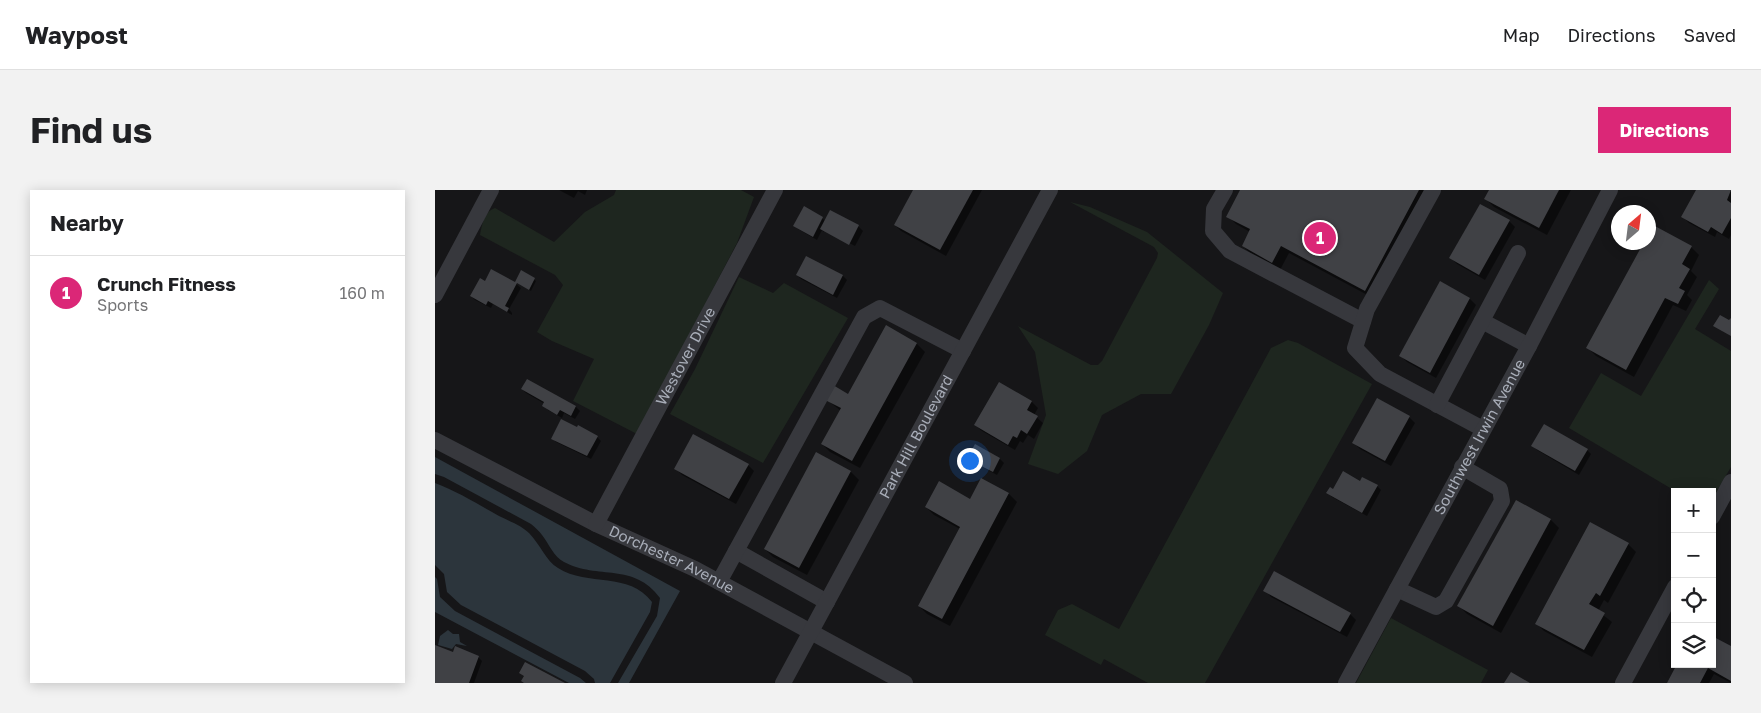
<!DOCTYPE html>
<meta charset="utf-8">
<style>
:root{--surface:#fff;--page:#f2f2f2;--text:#202124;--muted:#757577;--line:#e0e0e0;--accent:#db2777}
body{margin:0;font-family:"Golos Text",sans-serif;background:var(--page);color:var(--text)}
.controls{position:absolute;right:15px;bottom:15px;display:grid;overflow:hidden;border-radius:0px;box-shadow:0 2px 12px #0003}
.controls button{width:45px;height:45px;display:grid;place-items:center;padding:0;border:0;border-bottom:1px solid var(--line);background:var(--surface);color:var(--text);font:25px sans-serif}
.compass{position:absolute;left:1176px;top:15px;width:45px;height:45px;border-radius:50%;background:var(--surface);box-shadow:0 2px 12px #0003;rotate:28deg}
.you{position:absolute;left:534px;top:270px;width:18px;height:18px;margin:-12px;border:4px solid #fff;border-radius:50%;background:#1a73e8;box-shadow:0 0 0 8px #1a73e833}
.badge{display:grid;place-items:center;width:32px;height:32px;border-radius:50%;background:var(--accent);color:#fff;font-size:16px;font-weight:700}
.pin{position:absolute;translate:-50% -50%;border:2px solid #fff;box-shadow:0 1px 5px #0006}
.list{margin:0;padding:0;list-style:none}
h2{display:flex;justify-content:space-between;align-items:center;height:65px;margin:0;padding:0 20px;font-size:21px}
h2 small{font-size:16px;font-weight:400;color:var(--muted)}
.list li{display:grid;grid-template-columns:32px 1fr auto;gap:15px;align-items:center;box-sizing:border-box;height:75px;padding:0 20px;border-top:1px solid var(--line)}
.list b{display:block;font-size:19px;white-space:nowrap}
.list p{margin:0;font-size:16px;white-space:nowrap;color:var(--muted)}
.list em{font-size:16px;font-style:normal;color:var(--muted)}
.icon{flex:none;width:28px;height:28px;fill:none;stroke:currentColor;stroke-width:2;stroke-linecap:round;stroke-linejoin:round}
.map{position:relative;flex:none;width:1296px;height:493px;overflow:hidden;border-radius:0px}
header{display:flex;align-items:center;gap:30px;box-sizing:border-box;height:70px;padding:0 25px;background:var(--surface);border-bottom:1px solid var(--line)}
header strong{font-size:24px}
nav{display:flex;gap:28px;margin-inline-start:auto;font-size:18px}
.intro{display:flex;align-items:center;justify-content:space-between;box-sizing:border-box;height:120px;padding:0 30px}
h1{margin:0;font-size:35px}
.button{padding:12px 22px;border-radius:0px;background:var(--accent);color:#fff;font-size:18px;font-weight:700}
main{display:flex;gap:30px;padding:0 30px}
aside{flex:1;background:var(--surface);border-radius:0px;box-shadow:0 2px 12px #0003}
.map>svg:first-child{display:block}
.green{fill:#1e261f}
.water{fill:#2c353c}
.shadow{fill:#0007}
.building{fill:#404145}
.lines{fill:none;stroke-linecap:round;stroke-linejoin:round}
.minor{stroke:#37383d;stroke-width:16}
.labels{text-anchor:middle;stroke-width:5;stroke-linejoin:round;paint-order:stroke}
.street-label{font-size:15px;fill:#a8adb8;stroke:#111113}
</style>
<header>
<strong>Waypost</strong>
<nav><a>Map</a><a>Directions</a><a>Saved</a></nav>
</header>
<div class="intro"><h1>Find us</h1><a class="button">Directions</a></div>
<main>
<aside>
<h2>Nearby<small></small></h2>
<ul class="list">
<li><span class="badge">1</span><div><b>Crunch Fitness</b><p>Sports</p></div><em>160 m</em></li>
</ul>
</aside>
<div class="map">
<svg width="1296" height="493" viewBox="0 0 1296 493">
<rect width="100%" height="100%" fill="#161618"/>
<!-- green -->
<g class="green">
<path d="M181 0H306L319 7 302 53 202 244 138 211 159 169 117 151 102 142 128 95 120 85 45 45C47 34 49 22 60 18L119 52 150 22 179 5Z"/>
<polygon points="635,12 655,17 712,42 788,103 774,135 736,204 706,204 667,225 652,261 623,284 593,274 611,225 600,162 583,136 656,175 663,175 667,171 722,68 723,63 719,57"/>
<polygon points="304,87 338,103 349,93 413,128 328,273 235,224 260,179"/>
<polygon points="1274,90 1284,99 1260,139 1296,161 1296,277 1277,309 1277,302 1242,302 1134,238 1166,183 1206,206"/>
<polygon points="853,150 863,153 937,194 770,493 713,493 669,469 666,475 610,445 623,420 637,414 684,439 836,158"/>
<polygon points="956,428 1053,480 1046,493 921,493"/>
</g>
<!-- water -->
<g class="water">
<path d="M0 267 245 401 194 493H183L222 426 225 408C199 372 163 390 129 372 119 367 114 354 107 345 104 341 100 337 96 334L9 287 0 284Z"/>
<path d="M0 293C22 301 44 315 64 326 74 331 87 336 94 343 105 354 111 371 123 378 153 397 194 381 217 412L215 422 175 493H160L159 489 150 481 26 415 12 402 9 384 0 375Z"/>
<polygon points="0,387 2,389 5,407 20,421 145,488 151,493 134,493 0,422"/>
<polygon points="13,440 18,444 24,444 25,452 32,456 21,454 17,459 3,455 5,446"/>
</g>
<!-- shadow -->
<g class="shadow">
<polygon points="124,0 152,0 150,5 143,1 139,8"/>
<polygon points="480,0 547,0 511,66 466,41 460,35"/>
<polygon points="807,0 996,0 938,108 854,63 845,80 816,64 808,56 815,42 801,34 793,26"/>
<polygon points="1056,0 1136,0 1112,45 1059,17 1051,9"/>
<polygon points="1262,0 1296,0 1296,45 1294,49 1282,42 1280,47 1254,33 1248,27"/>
<polygon points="369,18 391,31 395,22 424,37 428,41 420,56 389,40 389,42 387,40 382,50 363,39 359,35"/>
<polygon points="1074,31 1080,37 1050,90 1022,74 1016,68"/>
<polygon points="1218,37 1256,57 1264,65 1256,81 1262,87 1252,105 1257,110 1251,121 1238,115 1199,187 1161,166 1153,158 1214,52 1214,46"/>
<polygon points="371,67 408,86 412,90 402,108 366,89 362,85"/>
<polygon points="87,82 101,91 96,101 81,92"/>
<polygon points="50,92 80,93 86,98 74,119 77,123 77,125 58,114 56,118 40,110 36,106"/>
<polygon points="1005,93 1035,109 1041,115 1001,188 972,172 966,166"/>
<polygon points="451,137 482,154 490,162 425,278 395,262 387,254 406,221 392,210 414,205"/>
<polygon points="92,190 141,217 145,221 140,229 129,223 127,228 113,220 109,216 110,214 91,203 87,199"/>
<polygon points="597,212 603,218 599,225 608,233 599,249 593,245 588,253 585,251 580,260 547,241 540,235"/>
<polygon points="974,227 980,233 956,276 925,259 919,253"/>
<polygon points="162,247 166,251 156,269 121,252 117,248"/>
<polygon points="540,256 565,269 569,273 562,285 538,272 534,268"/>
<polygon points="1098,256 1152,260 1156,264 1144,285 1102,260"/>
<polygon points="382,264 416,282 424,290 372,385 338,367 330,359"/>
<polygon points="313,275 319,281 301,314 247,285 241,279"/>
<polygon points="547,290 574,304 582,312 515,436 492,424 484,416 525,339 499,325 491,317 536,310"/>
<polygon points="926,292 942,296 946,300 932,326 897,307 893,303"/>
<polygon points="1081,311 1116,330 1124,338 1066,443 1032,424 1024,416"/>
<polygon points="1193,354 1201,362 1173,413 1169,410 1163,421 1177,432 1157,467 1109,441 1101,433"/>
<polygon points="830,400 915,424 921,430 912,447 836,407"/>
<polygon points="0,456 18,463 43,467 47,471 39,493 0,493"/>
<polygon points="1296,458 1296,493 1279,484 1274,493 1233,493 1277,474"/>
</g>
<!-- building -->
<g class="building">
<polygon points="478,0 538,0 505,60 459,35"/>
<polygon points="805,0 984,0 930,101 846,56 837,73 807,56 815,39 791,27"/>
<polygon points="1054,0 1124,0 1104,38 1049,9"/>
<polygon points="1261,0 1296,0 1292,10 1296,13 1296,28 1287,44 1276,37 1273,42 1246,27"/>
<polygon points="1045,14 1075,30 1044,85 1014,68"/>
<polygon points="369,16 388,27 378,47 358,36"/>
<polygon points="395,20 424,35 414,55 385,39"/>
<polygon points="1218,35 1257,56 1247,74 1255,79 1244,98 1250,101 1243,114 1230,108 1191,180 1151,158 1209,52 1214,52 1214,44"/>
<polygon points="371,66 408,85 398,105 361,85"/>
<polygon points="56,79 80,92 86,80 100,88 94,100 82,93 70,116 74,118 72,122 53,111 51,115 35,106 45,88 50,91"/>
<polygon points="1005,91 1035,108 995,183 964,166"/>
<polygon points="1285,125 1294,130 1296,128 1296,146 1278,136"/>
<polygon points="451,135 482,153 417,271 386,254 406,218 390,210 398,195 413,204"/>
<polygon points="92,189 141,216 136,226 125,220 122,225 107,216 109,212 86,199"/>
<polygon points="564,192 597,211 592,220 603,226 592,244 586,240 582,248 578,246 573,255 539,235"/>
<polygon points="942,208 975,226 950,271 917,253"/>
<polygon points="126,229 142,237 143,235 163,246 152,266 116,249"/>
<polygon points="1109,234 1153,259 1140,281 1096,256"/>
<polygon points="258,244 314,274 294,309 239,279"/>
<polygon points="540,254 565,268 558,282 532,269"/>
<polygon points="381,262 416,281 364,378 329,359"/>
<polygon points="908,281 925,291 927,287 943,295 927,323 891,303 895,297 898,299"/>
<polygon points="546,288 574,303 507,429 483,416 525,337 490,317 504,291 535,309"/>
<polygon points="1081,310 1116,329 1058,436 1022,416"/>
<polygon points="1155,332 1194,353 1165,406 1161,403 1154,414 1170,423 1149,460 1100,434"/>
<polygon points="839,381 916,423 905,442 828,401"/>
<polygon points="1277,446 1296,456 1296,491 1273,478 1265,493 1232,493 1242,474 1277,474"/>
<polygon points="0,455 18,462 20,456 44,466 34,493 0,493"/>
<polygon points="90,472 130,493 89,493 86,491 89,486 84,483"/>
<polygon points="1076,482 1095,493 1069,493"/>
</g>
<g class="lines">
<!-- minor -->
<g class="minor">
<polyline points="790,0 779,19 778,41 795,61 928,131"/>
<polyline points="998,0 932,119 920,158 945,184 1048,239"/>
<polyline points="0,105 56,0"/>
<polyline points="1047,131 1094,156"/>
<polyline points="1002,215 1083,63"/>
<path id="s1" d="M0 250 161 334 260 379 470 493"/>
<polyline points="1277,327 1296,292"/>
<path id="s2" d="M161 334 340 0"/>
<polyline points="301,361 392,412"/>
<polyline points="284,392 429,127 445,118 528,161"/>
<polyline points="962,399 1001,417 1011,411 1067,311 1065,299 1027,277"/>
<path id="s3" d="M348 493 615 0"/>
<path id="s4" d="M911 493 1094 156 1175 0"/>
<polyline points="1188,493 1240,397"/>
</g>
</g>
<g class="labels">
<!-- street labels -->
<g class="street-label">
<text dy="5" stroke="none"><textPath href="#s2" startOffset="190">Westover Drive</textPath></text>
<text dy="5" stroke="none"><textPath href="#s3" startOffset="280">Park Hill Boulevard</textPath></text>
<text dy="5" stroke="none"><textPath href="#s4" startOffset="280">Southwest Irwin Avenue</textPath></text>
<text dy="5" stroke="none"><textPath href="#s1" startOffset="265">Dorchester Avenue</textPath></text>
</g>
</g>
</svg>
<div class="controls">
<button>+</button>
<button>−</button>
<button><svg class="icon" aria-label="locate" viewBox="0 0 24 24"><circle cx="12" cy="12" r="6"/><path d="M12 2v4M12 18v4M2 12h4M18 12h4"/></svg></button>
<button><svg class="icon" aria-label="layers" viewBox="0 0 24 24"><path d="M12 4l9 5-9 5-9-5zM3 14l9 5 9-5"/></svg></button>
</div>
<svg class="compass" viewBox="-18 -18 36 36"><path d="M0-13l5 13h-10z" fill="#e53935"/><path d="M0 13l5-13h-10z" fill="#757577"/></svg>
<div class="you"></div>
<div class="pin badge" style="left:885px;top:48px">1</div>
</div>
</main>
